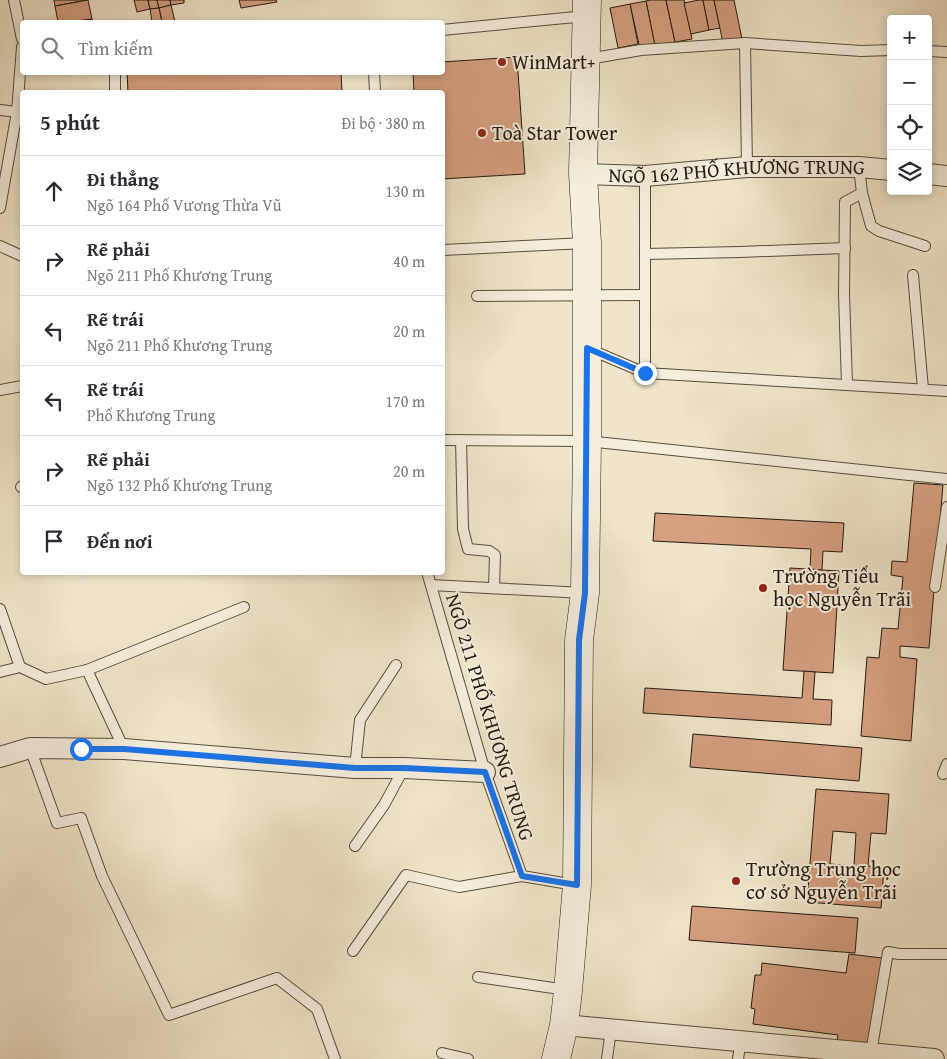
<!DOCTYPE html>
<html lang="vi">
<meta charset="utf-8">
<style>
:root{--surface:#fff;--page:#f7f7f7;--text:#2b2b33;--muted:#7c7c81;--line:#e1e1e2}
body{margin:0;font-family:"Gentium Book Plus",serif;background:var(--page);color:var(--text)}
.controls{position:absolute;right:15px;top:15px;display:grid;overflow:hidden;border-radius:5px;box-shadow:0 2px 8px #0003}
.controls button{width:45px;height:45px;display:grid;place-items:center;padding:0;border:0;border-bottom:1px solid var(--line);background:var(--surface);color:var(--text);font:25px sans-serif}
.stop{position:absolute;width:15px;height:15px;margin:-11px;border:4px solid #1a73e8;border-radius:50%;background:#fff}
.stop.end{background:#1a73e8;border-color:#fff;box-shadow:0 1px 5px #0008}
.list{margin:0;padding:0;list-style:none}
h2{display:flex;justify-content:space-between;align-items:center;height:65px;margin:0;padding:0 20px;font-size:21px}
h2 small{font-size:16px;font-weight:400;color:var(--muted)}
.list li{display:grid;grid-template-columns:32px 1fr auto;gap:15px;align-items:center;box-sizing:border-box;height:70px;padding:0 20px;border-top:1px solid var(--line)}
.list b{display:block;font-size:19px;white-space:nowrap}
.list p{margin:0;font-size:16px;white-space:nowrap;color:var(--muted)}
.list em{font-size:16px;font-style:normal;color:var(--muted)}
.icon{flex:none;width:28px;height:28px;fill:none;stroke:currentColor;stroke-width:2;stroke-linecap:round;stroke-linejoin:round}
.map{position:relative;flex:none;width:947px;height:1059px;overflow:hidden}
.search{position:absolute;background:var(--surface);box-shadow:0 2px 8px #0003;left:20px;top:20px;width:425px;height:55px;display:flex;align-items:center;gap:12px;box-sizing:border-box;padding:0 18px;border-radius:5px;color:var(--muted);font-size:19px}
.panel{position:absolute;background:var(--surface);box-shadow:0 2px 8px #0003;left:20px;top:90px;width:425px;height:485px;border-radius:5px}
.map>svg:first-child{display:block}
.building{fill:#d69f80;stroke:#221a10;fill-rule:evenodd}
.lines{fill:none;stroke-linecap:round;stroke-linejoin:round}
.lane-casing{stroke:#564d3e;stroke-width:12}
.street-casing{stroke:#564d3e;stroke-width:22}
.secondary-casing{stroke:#221a10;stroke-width:29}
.lane{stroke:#f5eedd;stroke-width:10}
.street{stroke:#f5eedd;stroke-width:20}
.secondary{stroke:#f5eedd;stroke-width:28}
.route{stroke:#1a73e8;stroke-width:6}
.poi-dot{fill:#8f2418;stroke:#f5eedd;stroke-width:2}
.labels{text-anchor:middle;stroke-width:4;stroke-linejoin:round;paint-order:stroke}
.poi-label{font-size:20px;fill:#221a10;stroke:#f5eedd;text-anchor:start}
.street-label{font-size:20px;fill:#221a10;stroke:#f5eedd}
</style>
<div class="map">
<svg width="947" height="1059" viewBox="0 0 947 1059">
<rect width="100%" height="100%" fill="#f0e5ca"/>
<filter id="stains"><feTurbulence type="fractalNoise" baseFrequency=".004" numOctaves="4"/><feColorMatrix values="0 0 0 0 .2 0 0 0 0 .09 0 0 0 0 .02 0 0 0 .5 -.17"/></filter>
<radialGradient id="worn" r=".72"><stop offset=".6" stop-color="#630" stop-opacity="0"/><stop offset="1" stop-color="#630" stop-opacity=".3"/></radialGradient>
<!-- building -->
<g class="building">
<polygon points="54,0 87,0 55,6"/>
<polygon points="88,0 92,19 71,22 58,22 55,6"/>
<polygon points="134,0 148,0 150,9 137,12"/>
<polygon points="148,0 157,0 159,8 150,9"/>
<polygon points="157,0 170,0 171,5 159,8"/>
<polygon points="170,0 184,0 184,3 171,5"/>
<polygon points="239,0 276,0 277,2 241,8"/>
<polygon points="650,0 666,0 675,42 655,46 646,1"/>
<polygon points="666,0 684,0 692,39 675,42"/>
<polygon points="699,0 703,0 709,30 691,34 684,3"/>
<polygon points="703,0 714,0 720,28 709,30"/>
<polygon points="714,0 734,0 742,39 723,43"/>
<polygon points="646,1 655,46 640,49 630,4"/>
<polygon points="630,4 638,44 618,48 610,8"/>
<polygon points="171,5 175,22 162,22 159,8"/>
<polygon points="159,8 162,22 152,22 150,9"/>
<polygon points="92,19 93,22 71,22"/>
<polygon points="517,57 525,174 442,179 442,92 414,92 413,72 442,72 442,62"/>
<polygon points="127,72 341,72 342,92 128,92"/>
<polygon points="914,483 943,485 929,648 900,646 900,657 917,659 911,741 861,736 867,657 879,658 882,628 898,629 903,577 891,575 892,561 907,562"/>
<polygon points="655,513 844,523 842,552 823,551 822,570 810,569 811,549 653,541"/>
<polygon points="790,568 839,571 833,673 783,670"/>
<polygon points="804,671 815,672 813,699 832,700 831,725 643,713 645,688 802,698"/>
<polygon points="693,734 862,748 859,781 690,767"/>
<path d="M816 789 889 794 886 834 871 833 868 866 884 868 881 908 807 902ZM833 831 856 833 854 866 830 864Z"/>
<polygon points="692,906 858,918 855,953 689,940"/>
<polygon points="849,954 882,958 870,1052 836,1048 838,1035 753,1024 755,1009 751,1008 755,975 761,975 762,963 846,973"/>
</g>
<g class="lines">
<defs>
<g id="lane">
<polyline points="14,0 22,39"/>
<polyline points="442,30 586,16"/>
<polyline points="745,43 747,167"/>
<polyline points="928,51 947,52"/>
<polyline points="588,59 641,50 745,43 861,51 891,50"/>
<polyline points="115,72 115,92"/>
<polyline points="374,72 375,92"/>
<polyline points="0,110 17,112"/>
<polyline points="645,176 645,373"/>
<polyline points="862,193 871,226 879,231 925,246"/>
<polyline points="0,208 17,112 22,47"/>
<polyline points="0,246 22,256"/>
<polyline points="443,250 586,243"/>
<polyline points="645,254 740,252 845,248"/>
<polyline points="913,275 923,389"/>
<polyline points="477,296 644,295"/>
<polyline points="589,349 645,373 947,391"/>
<polyline points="847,385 844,294 845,202 862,193 859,167"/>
<polyline points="0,390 22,386"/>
<polyline points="442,440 587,441 947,479"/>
<polyline points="461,440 463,529 468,549 489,551 495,555 494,588"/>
<polyline points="21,487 22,486"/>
<polyline points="427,572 485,772 522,876 575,885"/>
<polyline points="431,585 584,593"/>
<polyline points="935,587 947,507"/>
<polyline points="0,609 20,667"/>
<polyline points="0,672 20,667 46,679 87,670"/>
<polyline points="30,748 57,823 81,818 102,876 169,1015 277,978 317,1009 335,1059"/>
<polyline points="124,749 87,670 244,607"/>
<polyline points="355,768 360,720 396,665"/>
<polyline points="943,774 947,764"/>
<polyline points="355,846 384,805 404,768"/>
<polyline points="353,951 406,875 459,887 522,876"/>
<polyline points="478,977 567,990"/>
<polyline points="442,1053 468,1059"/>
<polyline points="871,1053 888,952 899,954 947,954"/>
<polyline points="607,1059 611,1029"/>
<polyline points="738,1059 741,1040"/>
</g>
<g id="street">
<path id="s1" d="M583 174 645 176 747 167H859L891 170"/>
<polyline points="928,174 947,176"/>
<polyline points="0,757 30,748 124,749 355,768 404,768 485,772"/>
<polyline points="564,1025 934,1059"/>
</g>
<polyline id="secondary" points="556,1059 564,1025 568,991 577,885 579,640 585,593 587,441 587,243 583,174 587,0"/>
</defs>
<!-- lane casing -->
<use href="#lane" class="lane-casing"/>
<!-- street casing -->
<use href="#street" class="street-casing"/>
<!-- secondary casing -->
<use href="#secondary" class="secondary-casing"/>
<!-- lane -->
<use href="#lane" class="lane"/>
<!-- street -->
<use href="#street" class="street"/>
<!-- secondary -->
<use href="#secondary" class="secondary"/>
</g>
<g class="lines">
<!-- route -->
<polyline class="route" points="81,749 124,749 355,768 404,768 485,772 522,876 577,885 579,640 585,593 587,348 645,373"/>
</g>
<!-- markers -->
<g class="poi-dot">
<circle cx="502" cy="62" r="5"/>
<circle cx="482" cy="133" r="5"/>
<circle cx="763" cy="588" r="5"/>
<circle cx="736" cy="881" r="5"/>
</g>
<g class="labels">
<!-- poi labels -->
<g class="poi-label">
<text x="512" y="69">WinMart+</text>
<text x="492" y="140">Toà Star Tower</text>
<text x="773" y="583">Trường Tiểu<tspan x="773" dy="23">học Nguyễn Trãi</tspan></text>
<text x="746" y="876">Trường Trung học<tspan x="746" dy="23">cơ sở Nguyễn Trãi</tspan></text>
</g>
<!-- street labels -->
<g class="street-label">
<text dy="7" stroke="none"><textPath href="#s1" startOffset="154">NGÕ 162 PHỐ KHƯƠNG TRUNG</textPath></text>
<text transform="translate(490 717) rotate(73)" y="7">NGÕ 211 PHỐ KHƯƠNG TRUNG</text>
</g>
</g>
<rect width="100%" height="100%" filter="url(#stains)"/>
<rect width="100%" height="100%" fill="url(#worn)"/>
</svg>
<div class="controls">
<button>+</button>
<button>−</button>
<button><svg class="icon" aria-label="locate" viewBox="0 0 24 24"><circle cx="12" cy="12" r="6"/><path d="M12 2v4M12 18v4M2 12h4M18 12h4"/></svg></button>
<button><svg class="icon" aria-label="layers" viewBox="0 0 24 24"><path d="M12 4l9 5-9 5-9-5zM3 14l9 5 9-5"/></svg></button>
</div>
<div class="stop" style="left:81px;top:749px"></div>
<div class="stop end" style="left:645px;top:373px"></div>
<div class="search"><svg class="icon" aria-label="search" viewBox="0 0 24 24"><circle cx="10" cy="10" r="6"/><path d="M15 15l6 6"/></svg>Tìm kiếm</div>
<section class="panel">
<h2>5 phút<small>Đi bộ · 380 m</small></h2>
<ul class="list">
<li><svg class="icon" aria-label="ahead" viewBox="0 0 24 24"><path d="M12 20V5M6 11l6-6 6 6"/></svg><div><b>Đi thẳng</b><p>Ngõ 164 Phố Vương Thừa Vũ</p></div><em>130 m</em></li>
<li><svg class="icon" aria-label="right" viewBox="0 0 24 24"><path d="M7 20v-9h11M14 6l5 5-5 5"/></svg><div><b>Rẽ phải</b><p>Ngõ 211 Phố Khương Trung</p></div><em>40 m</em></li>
<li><svg class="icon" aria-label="left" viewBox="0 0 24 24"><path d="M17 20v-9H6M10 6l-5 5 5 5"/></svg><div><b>Rẽ trái</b><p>Ngõ 211 Phố Khương Trung</p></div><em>20 m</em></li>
<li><svg class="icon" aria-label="left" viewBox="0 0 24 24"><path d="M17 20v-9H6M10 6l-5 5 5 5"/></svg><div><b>Rẽ trái</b><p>Phố Khương Trung</p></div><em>170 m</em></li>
<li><svg class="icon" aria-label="right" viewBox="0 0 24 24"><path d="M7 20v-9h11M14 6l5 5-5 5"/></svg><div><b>Rẽ phải</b><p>Ngõ 132 Phố Khương Trung</p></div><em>20 m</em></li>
<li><svg class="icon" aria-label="arrive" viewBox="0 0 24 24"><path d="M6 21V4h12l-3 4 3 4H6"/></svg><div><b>Đến nơi</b></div></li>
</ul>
</section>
</div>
